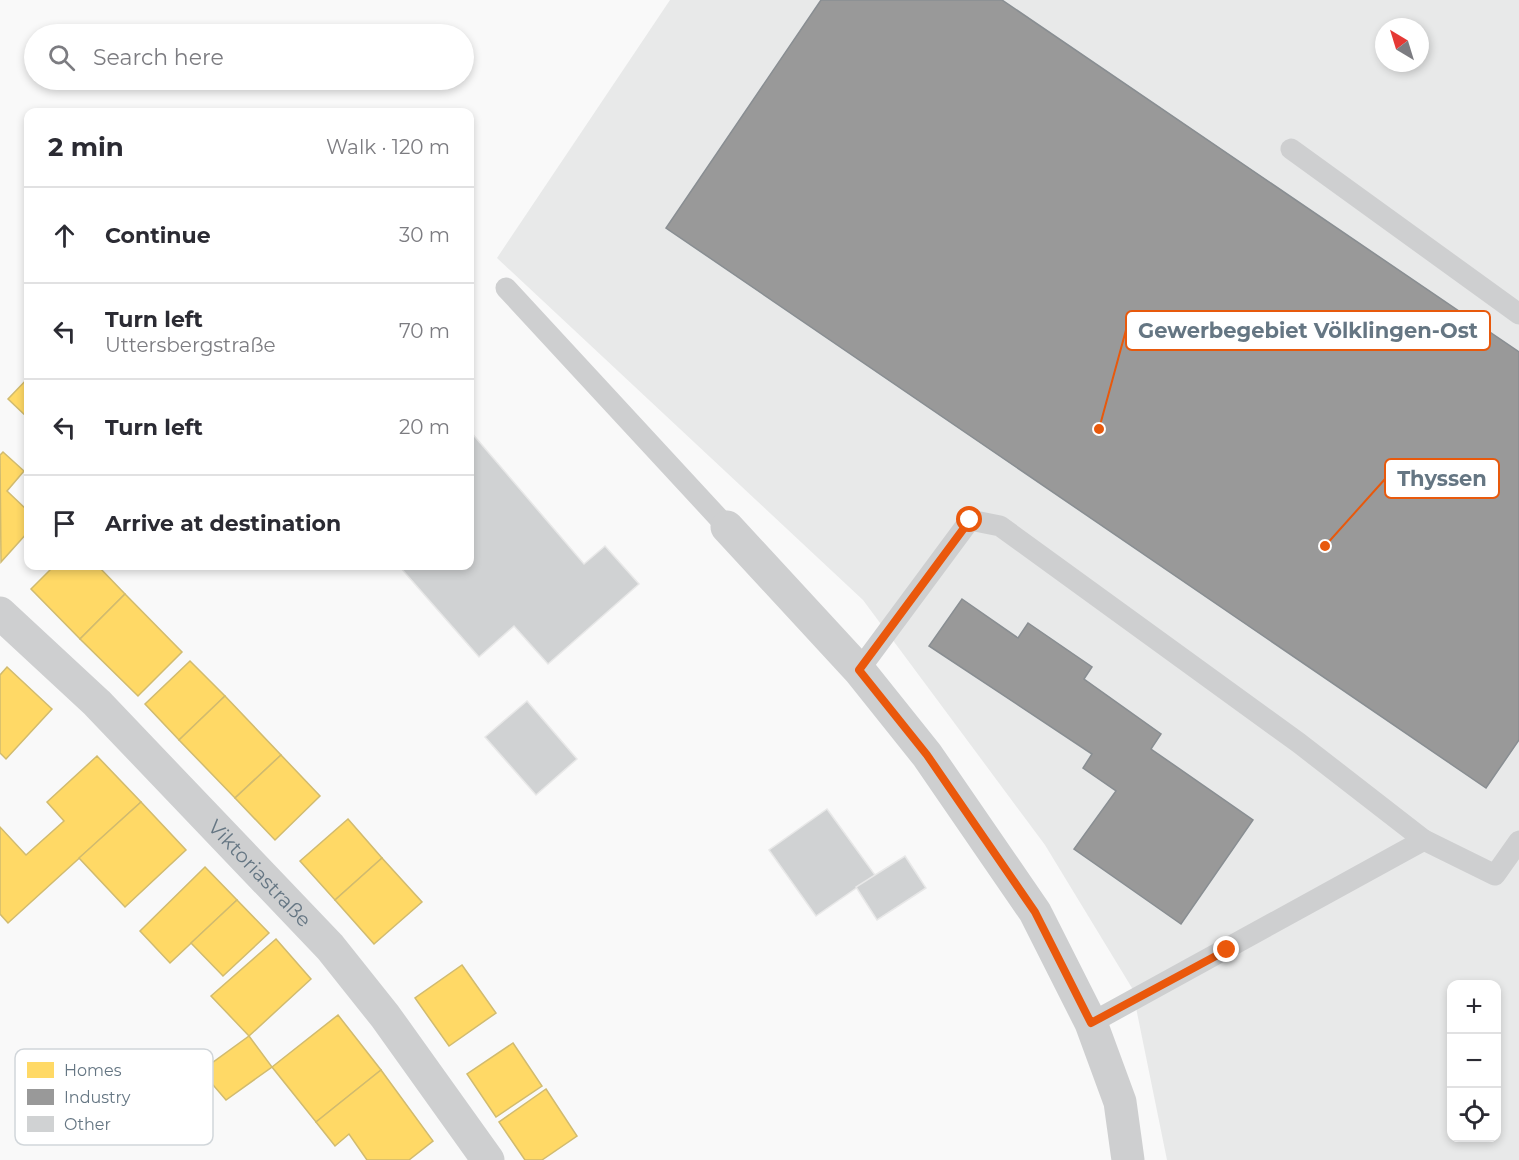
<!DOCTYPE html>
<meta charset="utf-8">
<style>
:root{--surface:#fff;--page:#f7f7f7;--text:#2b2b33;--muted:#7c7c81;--line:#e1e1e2}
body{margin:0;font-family:Montserrat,sans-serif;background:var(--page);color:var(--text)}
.controls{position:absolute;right:18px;bottom:18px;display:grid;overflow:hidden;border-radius:12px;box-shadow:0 3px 9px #0003}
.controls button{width:54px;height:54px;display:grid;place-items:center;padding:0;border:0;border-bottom:2px solid var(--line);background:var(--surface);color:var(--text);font:30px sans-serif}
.compass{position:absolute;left:1375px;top:18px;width:54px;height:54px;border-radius:50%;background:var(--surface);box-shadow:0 3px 9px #0003;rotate:322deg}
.stop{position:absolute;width:18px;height:18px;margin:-14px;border:4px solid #ea580c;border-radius:50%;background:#fff}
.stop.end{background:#ea580c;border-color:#fff;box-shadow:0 2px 6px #0008}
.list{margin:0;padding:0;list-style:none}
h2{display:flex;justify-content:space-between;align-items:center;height:78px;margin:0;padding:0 24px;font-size:26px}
h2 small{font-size:20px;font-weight:400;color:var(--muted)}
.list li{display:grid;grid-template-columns:39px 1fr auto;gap:18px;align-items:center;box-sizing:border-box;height:96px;padding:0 24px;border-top:2px solid var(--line)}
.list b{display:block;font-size:22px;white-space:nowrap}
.list p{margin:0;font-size:20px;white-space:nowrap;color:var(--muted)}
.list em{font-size:20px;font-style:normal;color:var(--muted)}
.icon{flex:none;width:33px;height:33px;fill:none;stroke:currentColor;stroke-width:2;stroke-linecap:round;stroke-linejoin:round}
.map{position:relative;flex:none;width:1519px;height:1160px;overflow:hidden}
.search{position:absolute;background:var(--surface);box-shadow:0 3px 9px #0003;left:24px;top:24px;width:450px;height:66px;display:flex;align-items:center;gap:15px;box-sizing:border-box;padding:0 21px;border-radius:33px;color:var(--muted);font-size:22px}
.panel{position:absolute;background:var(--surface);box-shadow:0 3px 9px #0003;left:24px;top:108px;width:450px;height:462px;border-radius:12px}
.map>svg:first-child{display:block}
.built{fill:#e8e9e9;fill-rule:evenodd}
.homes{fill:#ffd966;stroke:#d1bb6f;stroke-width:1.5}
.industry{fill:#999;stroke:#898e92;stroke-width:1.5}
.building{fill:#d0d2d3;stroke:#e8e8e8;stroke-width:1.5}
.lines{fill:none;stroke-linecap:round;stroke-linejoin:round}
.service{stroke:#cecfd0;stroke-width:21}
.minor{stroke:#cecfd0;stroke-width:33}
.route{stroke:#ea580c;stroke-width:8}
.labels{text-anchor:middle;stroke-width:6;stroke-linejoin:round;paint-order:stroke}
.street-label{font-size:20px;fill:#657683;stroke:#fff}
.key{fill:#fff;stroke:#d1d6da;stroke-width:1.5}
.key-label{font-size:16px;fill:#657683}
.leader{fill:none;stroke:#e8590c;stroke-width:2}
.callout-dot{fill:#e8590c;stroke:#fff;stroke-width:2}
.callout{fill:#fff;stroke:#e8590c;stroke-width:2}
.callout-label{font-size:21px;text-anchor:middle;font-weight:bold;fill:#657683}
</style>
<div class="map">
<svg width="1519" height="1160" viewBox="0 0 1519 1160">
<rect width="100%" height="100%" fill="#f9f9f9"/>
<!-- built -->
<path class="built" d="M670 0H1519V1160H1167L1132 988 1045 845 863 600 497 258ZM1384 27H1420V63H1384ZM1452 984H1496V1138H1452Z"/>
<!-- homes -->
<g class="homes">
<polygon points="28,378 28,418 8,399"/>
<polygon points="3,452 24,471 7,491 28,511 28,532 1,562 0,455"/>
<polygon points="54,566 98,566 125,594 80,639 31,589"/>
<polygon points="125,594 182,652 138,696 80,639"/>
<polygon points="190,661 225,696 179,740 145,704"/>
<polygon points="7,667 52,709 6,759 0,753 0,675"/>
<polygon points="225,696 281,755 235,798 179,740"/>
<polygon points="281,755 320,796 275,840 235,798"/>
<polygon points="97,756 141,802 8,923 0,914 0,827 26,855 64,821 47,802"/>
<polygon points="141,802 186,850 125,907 79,858"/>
<polygon points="348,819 382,858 335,900 300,861"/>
<polygon points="382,858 422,902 374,944 335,900"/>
<polygon points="205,867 237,900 170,963 140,931"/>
<polygon points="237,900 269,933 223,976 191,943"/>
<polygon points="276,939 311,979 249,1036 211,996"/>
<polygon points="462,965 496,1013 449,1046 415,998"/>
<polygon points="338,1015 381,1070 316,1122 272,1067"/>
<polygon points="249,1036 272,1067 226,1100 201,1071"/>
<polygon points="513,1043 542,1086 496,1117 467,1074"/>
<polygon points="381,1070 433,1141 409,1160 367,1160 349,1134 335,1146 316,1122"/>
<polygon points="546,1089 577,1136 542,1160 525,1160 499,1122"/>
</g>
<!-- industry -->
<g class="industry">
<polygon points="821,0 1002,0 1519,352 1519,740 1486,788 666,228"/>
<polygon points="962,599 1018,638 1028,623 1092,667 1084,679 1161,734 1151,749 1253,820 1181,924 1074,849 1116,791 1083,768 1092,754 929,646"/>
</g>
<!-- building -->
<g class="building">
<polygon points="470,431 584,564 605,546 639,584 548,664 514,626 479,657 399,566 470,566"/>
<polygon points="527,701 577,759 536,795 485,737"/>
<polygon points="827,809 875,875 816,916 769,850"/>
<polygon points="905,856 926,888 877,920 856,887"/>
</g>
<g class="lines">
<!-- service -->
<g class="service">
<polyline points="1291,149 1519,314"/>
<polyline points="506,288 727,527"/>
<polyline points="859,670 970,520 1000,526 1299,743 1424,840"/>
<polyline points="1091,1023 1424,840 1495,875 1519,841"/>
</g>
<!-- minor -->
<g class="minor">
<polyline points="727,527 859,670 927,755 1035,912 1091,1023 1120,1102 1128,1160"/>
<path id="s1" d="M0 613 97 703 330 947 385 1016 488 1160"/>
</g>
</g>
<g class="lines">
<!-- route -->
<polyline class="route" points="970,520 859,670 927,755 1035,912 1091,1023 1227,950"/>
</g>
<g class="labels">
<!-- street labels -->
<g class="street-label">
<text dy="7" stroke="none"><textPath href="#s1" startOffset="368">Viktoriastraße</textPath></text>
</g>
</g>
<!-- legend -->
<rect x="15" y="1049" width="198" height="96" rx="9" class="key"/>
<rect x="27" y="1062" width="27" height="16" fill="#ffd966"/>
<rect x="27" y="1089" width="27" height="16" fill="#999"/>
<rect x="27" y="1116" width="27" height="16" fill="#d0d2d3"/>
<g class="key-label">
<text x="64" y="1076">Homes</text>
<text x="64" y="1103">Industry</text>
<text x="64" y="1130">Other</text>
</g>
<!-- callouts -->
<path class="leader" d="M1099 429L1126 330M1325 546L1385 479"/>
<g class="callout-dot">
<circle cx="1099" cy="429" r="6"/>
<circle cx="1325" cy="546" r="6"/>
</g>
<g class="callout">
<rect x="1126" y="311" width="364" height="39" rx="6"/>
<rect x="1385" y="459" width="114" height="39" rx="6"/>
</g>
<g class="callout-label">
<text x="1308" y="338">Gewerbegebiet Völklingen-Ost</text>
<text x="1442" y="486">Thyssen</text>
</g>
</svg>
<div class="controls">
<button>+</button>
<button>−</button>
<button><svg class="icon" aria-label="locate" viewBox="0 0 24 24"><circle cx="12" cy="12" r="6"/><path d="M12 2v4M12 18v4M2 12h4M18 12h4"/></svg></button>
</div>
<svg class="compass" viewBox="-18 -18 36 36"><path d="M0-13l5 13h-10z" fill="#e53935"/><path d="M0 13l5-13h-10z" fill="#7c7c81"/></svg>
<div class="stop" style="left:970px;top:520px"></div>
<div class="stop end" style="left:1227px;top:950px"></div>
<div class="search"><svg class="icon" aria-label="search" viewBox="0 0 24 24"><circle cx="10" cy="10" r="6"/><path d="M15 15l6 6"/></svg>Search here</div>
<section class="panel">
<h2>2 min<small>Walk · 120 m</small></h2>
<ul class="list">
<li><svg class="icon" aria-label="ahead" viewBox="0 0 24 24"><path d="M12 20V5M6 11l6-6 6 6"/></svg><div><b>Continue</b></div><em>30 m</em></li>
<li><svg class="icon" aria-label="left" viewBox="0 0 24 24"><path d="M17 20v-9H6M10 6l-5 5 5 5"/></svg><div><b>Turn left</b><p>Uttersbergstraße</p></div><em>70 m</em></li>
<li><svg class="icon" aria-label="left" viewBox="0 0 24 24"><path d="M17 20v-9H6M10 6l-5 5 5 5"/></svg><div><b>Turn left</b></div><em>20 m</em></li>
<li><svg class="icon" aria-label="arrive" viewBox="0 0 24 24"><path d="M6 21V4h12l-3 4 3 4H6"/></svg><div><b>Arrive at destination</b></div></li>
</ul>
</section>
</div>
